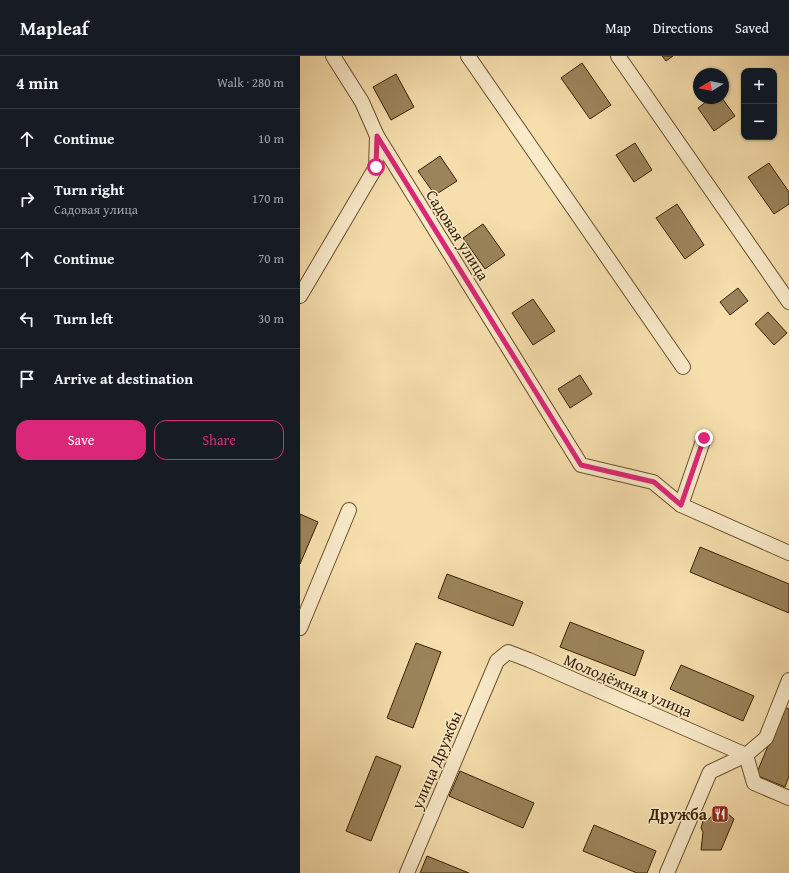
<!DOCTYPE html>
<meta charset="utf-8">
<style>
:root{--surface:#171b24;--page:#20242c;--text:#f1f3f6;--muted:#9ea1a6;--line:#363941;--accent:#db2777}
body{margin:0;font-family:"Gentium Book Plus",serif;background:var(--page);color:var(--text)}
.controls{position:absolute;right:12px;top:12px;display:grid;overflow:hidden;border-radius:8px;box-shadow:0 1px 3px #0004}
.controls button{width:36px;height:36px;display:grid;place-items:center;padding:0;border:0;border-bottom:1px solid var(--line);background:var(--surface);color:var(--text);font:20px sans-serif}
.compass{position:absolute;left:393px;top:12px;width:36px;height:36px;border-radius:50%;background:var(--surface);box-shadow:0 1px 3px #0004;rotate:260deg}
.stop{position:absolute;width:12px;height:12px;margin:-9px;border:3px solid #db2777;border-radius:50%;background:#fff}
.stop.end{background:#db2777;border-color:#fff;box-shadow:0 1px 4px #0008}
.list{margin:0;padding:0;list-style:none}
h2{display:flex;justify-content:space-between;align-items:center;height:52px;margin:0;padding:0 16px;font-size:17px}
h2 small{font-size:13px;font-weight:400;color:var(--muted)}
.list li{display:grid;grid-template-columns:26px 1fr auto;gap:12px;align-items:center;box-sizing:border-box;height:60px;padding:0 16px;border-top:1px solid var(--line)}
.list b{display:block;font-size:15px;white-space:nowrap}
.list p{margin:0;font-size:13px;white-space:nowrap;color:var(--muted)}
.list em{font-size:13px;font-style:normal;color:var(--muted)}
.actions{display:flex;gap:8px;padding:12px 16px}
.actions a{flex:1;padding:9px 0;border:1px solid var(--accent);border-radius:12px;text-align:center;font-size:14px;color:var(--accent)}
.actions .main{background:var(--accent);color:#fff}
.icon{flex:none;width:22px;height:22px;fill:none;stroke:currentColor;stroke-width:2;stroke-linecap:round;stroke-linejoin:round}
.map{position:relative;flex:none;width:489px;height:817px;overflow:hidden}
header{display:flex;align-items:center;gap:24px;box-sizing:border-box;height:56px;padding:0 20px;background:var(--surface);border-bottom:1px solid var(--line)}
header strong{font-size:19px}
nav{display:flex;gap:22px;margin-inline-start:auto;font-size:14px}
main{display:flex}
aside{flex:1;background:var(--surface)}
.map>svg:first-child{display:block}
.building{fill:#9b845b;stroke:#392203}
.lines{fill:none;stroke-linecap:round;stroke-linejoin:round}
.minor-casing{stroke:#68512e;stroke-width:16}
.minor{stroke:#f9eaca;stroke-width:14}
.route{stroke:#db2777;stroke-width:5}
.labels{text-anchor:middle;stroke-width:3;stroke-linejoin:round;paint-order:stroke}
.street-label{font-size:16px;fill:#392203;stroke:#f9eaca}
.poi-label{font-size:16px;font-weight:bold;fill:#392203;stroke:#f9eaca;text-anchor:end}
</style>
<header>
<strong>Mapleaf</strong>
<nav><a>Map</a><a>Directions</a><a>Saved</a></nav>
</header>
<main>
<aside>
<h2>4 min<small>Walk · 280 m</small></h2>
<ul class="list">
<li><svg class="icon" aria-label="ahead" viewBox="0 0 24 24"><path d="M12 20V5M6 11l6-6 6 6"/></svg><div><b>Continue</b></div><em>10 m</em></li>
<li><svg class="icon" aria-label="right" viewBox="0 0 24 24"><path d="M7 20v-9h11M14 6l5 5-5 5"/></svg><div><b>Turn right</b><p>Садовая улица</p></div><em>170 m</em></li>
<li><svg class="icon" aria-label="ahead" viewBox="0 0 24 24"><path d="M12 20V5M6 11l6-6 6 6"/></svg><div><b>Continue</b></div><em>70 m</em></li>
<li><svg class="icon" aria-label="left" viewBox="0 0 24 24"><path d="M17 20v-9H6M10 6l-5 5 5 5"/></svg><div><b>Turn left</b></div><em>30 m</em></li>
<li><svg class="icon" aria-label="arrive" viewBox="0 0 24 24"><path d="M6 21V4h12l-3 4 3 4H6"/></svg><div><b>Arrive at destination</b></div></li>
</ul>
<div class="actions"><a class="main">Save</a><a>Share</a></div>
</aside>
<div class="map">
<svg width="489" height="817" viewBox="0 0 489 817">
<rect width="100%" height="100%" fill="#f6dead"/>
<filter id="stains"><feTurbulence type="fractalNoise" baseFrequency=".005" numOctaves="4"/><feColorMatrix values="0 0 0 0 .2 0 0 0 0 .09 0 0 0 0 .02 0 0 0 .5 -.17"/></filter>
<radialGradient id="worn" r=".72"><stop offset=".6" stop-color="#630" stop-opacity="0"/><stop offset="1" stop-color="#630" stop-opacity=".3"/></radialGradient>
<!-- building -->
<g class="building">
<polygon points="362,0 373,0 366,5"/>
<polygon points="282,7 311,49 290,63 261,22"/>
<polygon points="96,18 114,51 91,64 73,31"/>
<polygon points="411,42 422,42 435,60 414,75 398,52"/>
<polygon points="335,87 352,114 334,126 316,99"/>
<polygon points="140,100 157,125 135,139 118,115"/>
<polygon points="469,107 489,136 489,148 474,158 448,121"/>
<polygon points="377,148 404,189 385,203 356,162"/>
<polygon points="183,168 205,199 185,213 163,182"/>
<polygon points="438,232 448,245 430,259 420,246"/>
<polygon points="233,243 255,275 233,289 212,257"/>
<polygon points="468,256 487,277 474,289 455,268"/>
<polygon points="280,319 292,338 270,352 258,333"/>
<polygon points="0,458 18,466 0,508"/>
<polygon points="400,491 489,528 489,557 390,516"/>
<polygon points="147,518 223,546 213,570 138,542"/>
<polygon points="270,566 344,595 335,620 260,591"/>
<polygon points="116,587 141,596 113,672 87,662"/>
<polygon points="381,609 454,640 443,665 370,633"/>
<polygon points="484,651 489,653 489,720 485,731 456,719"/>
<polygon points="76,700 101,710 71,785 46,775"/>
<polygon points="160,715 234,747 223,772 149,740"/>
<polygon points="420,751 434,763 421,794 401,794 403,776 401,772 403,765 409,763"/>
<polygon points="294,769 356,795 347,817 337,817 283,795"/>
<polygon points="127,800 169,817 120,817"/>
</g>
<g class="lines">
<defs>
<g id="minor">
<polyline points="33,0 62,46 77,80 281,409 353,426 381,449"/>
<polyline points="168,0 383,311"/>
<polyline points="318,0 489,246"/>
<polyline points="0,240 76,111 77,80"/>
<polyline points="404,382 381,449 489,497"/>
<polyline points="0,572 49,454"/>
<polyline points="107,817 197,605 208,596 229,604 446,699 454,727 489,742"/>
<polyline points="367,817 410,716 446,699 466,682 489,624"/>
</g>
</defs>
<!-- minor casing -->
<use href="#minor" class="minor-casing"/>
<!-- minor -->
<use href="#minor" class="minor"/>
</g>
<g class="lines">
<!-- route -->
<polyline class="route" points="76,111 77,80 281,409 354,426 381,449 404,382"/>
</g>
<!-- icons -->
<defs>
<symbol id="restaurant-square" viewBox="-11 -11 22 22"><rect x="-9" y="-9" width="18" height="18" rx="4" fill="#8f2418" stroke="#f9eaca"/><path d="M-5-6h1v4h1v-4h1v4h1v-4h1v5L-1.5 .5V6h-2V.5L-5-1ZM5-6V6H3V1.5H1.5Q1.5-4 5-6Z" fill="#fff"/></symbol>
</defs>
<g fill-rule="evenodd">
<use href="#restaurant-square" x="410" y="748" width="20" height="20"/>
</g>
<g class="labels">
<!-- street labels -->
<g class="street-label">
<text transform="translate(158 179) rotate(58)" y="6">Садовая улица</text>
<text transform="translate(328 629) rotate(23)" y="6">Молодёжная улица</text>
<text transform="translate(136 704) rotate(-67)" y="6">улица Дружбы</text>
</g>
<!-- poi labels -->
<g class="poi-label">
<text x="407" y="764">Дружба</text>
</g>
</g>
<rect width="100%" height="100%" filter="url(#stains)"/>
<rect width="100%" height="100%" fill="url(#worn)"/>
</svg>
<div class="controls">
<button>+</button>
<button>−</button>
</div>
<svg class="compass" viewBox="-18 -18 36 36"><path d="M0-13l5 13h-10z" fill="#e53935"/><path d="M0 13l5-13h-10z" fill="#9ea1a6"/></svg>
<div class="stop" style="left:76px;top:111px"></div>
<div class="stop end" style="left:404px;top:382px"></div>
</div>
</main>
